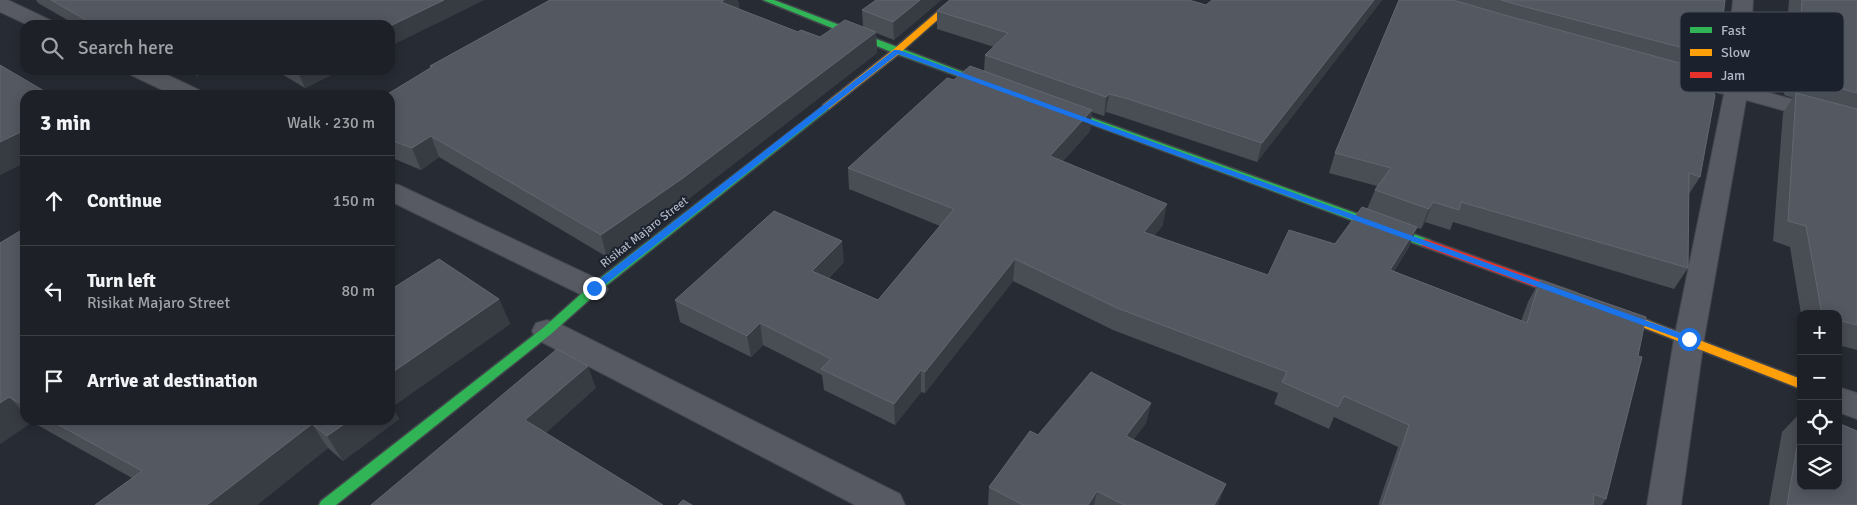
<!DOCTYPE html>
<meta charset="utf-8">
<style>
:root{--surface:#1d2026;--page:#2a2d32;--text:#f1f3f6;--muted:#a0a3a7;--line:#3b3e43}
body{margin:0;font-family:Signika,sans-serif;background:var(--page);color:var(--text)}
.controls{position:absolute;right:15px;bottom:15px;display:grid;overflow:hidden;border-radius:10px;box-shadow:0 2px 12px #0003}
.controls button{width:45px;height:45px;display:grid;place-items:center;padding:0;border:0;border-bottom:1px solid var(--line);background:var(--surface);color:var(--text);font:25px sans-serif}
.stop{position:absolute;width:15px;height:15px;margin:-11px;border:4px solid #1a73e8;border-radius:50%;background:#fff}
.stop.end{background:#1a73e8;border-color:#fff;box-shadow:0 1px 5px #0008}
.list{margin:0;padding:0;list-style:none}
h2{display:flex;justify-content:space-between;align-items:center;height:65px;margin:0;padding:0 20px;font-size:21px}
h2 small{font-size:16px;font-weight:400;color:var(--muted)}
.list li{display:grid;grid-template-columns:32px 1fr auto;gap:15px;align-items:center;box-sizing:border-box;height:90px;padding:0 20px;border-top:1px solid var(--line)}
.list b{display:block;font-size:19px;white-space:nowrap}
.list p{margin:0;font-size:16px;white-space:nowrap;color:var(--muted)}
.list em{font-size:16px;font-style:normal;color:var(--muted)}
.icon{flex:none;width:28px;height:28px;fill:none;stroke:currentColor;stroke-width:2;stroke-linecap:round;stroke-linejoin:round}
.map{position:relative;flex:none;width:1857px;height:505px;overflow:hidden}
.search{position:absolute;background:var(--surface);box-shadow:0 2px 12px #0003;left:20px;top:20px;width:375px;height:55px;display:flex;align-items:center;gap:12px;box-sizing:border-box;padding:0 18px;border-radius:15px;color:var(--muted);font-size:19px}
.panel{position:absolute;background:var(--surface);box-shadow:0 2px 12px #0003;left:20px;top:90px;width:375px;height:335px;border-radius:15px}
.map>svg:first-child{display:block}
.lines{fill:none;stroke-linecap:round;stroke-linejoin:round}
.street-casing{stroke:#42464c;stroke-width:2}
.fast-casing{stroke:#42464c;stroke-width:3}
.slow-casing{stroke:#42464c;stroke-width:3}
.jam-casing{stroke:#42464c;stroke-width:3}
.street{fill:#575a62;fill-rule:evenodd}
.fast{fill:#30b455;fill-rule:evenodd}
.slow{fill:#ff9f0a;fill-rule:evenodd}
.jam{fill:#e5322d;fill-rule:evenodd}
.wall{fill:#494d54}
.shaded-wall{fill:#373b42}
.building{fill:#545861;stroke:#626770}
.route{fill:#1a73e8}
.labels{text-anchor:middle;stroke-width:4;stroke-linejoin:round;paint-order:stroke}
.street-label{font-size:12px;fill:#b0b7c5;stroke:#1b212d}
.key{fill:#1b212d;stroke:#484e5b;stroke-width:1}
.key-label{font-size:14px;fill:#b0b7c5}
</style>
<div class="map">
<svg width="1857" height="505" viewBox="0 0 1857 505">
<rect width="100%" height="100%" fill="#272b33"/>
<g class="lines">
<defs>
<g id="street">
<polygon points="0,0 8,0 52,21 55,25 28,25 0,12"/>
<polygon points="1733,0 1753,0 1748,87 1857,117 1857,131 1746,100 1704,339 1681,505 1647,505 1674,339 1724,94 1711,91 1708,86 1711,81 1719,79 1725,81"/>
<polygon points="128,70 157,70 199,90 202,95 173,95 131,75"/>
<polygon points="390,183 399,185 604,282 608,289 604,296 594,299 584,296 390,201"/>
<polygon points="547,320 558,323 900,494 905,505 855,505 536,339 532,331 536,323"/>
<polygon points="1838,387 1857,393 1857,419 1838,412"/>
</g>
<g id="fast">
<polygon points="763,0 774,0 1002,87 997,90 994,89 894,53"/>
<polygon points="826,104 831,107 829,109 598,292 551,334 336,505 319,505 321,501 543,328 590,286"/>
<polygon points="1056,105 1430,240 1432,243 1430,246 1422,246 1053,110 1053,106"/>
</g>
<g id="slow">
<polygon points="951,0 960,0 900,53 829,109 823,109 823,105 894,49"/>
<polygon points="1610,306 1801,379 1801,389 1606,313 1604,310 1606,307"/>
</g>
<polygon id="jam" points="1426,239 1576,293 1578,296 1576,299 1568,299 1422,246 1420,243 1422,240"/>
</defs>
<!-- street casing -->
<use href="#street" class="street-casing"/>
<!-- fast casing -->
<use href="#fast" class="fast-casing"/>
<!-- slow casing -->
<use href="#slow" class="slow-casing"/>
<!-- jam casing -->
<use href="#jam" class="jam-casing"/>
<!-- street -->
<use href="#street" class="street"/>
<!-- fast -->
<use href="#fast" class="fast"/>
<!-- slow -->
<use href="#slow" class="slow"/>
<!-- jam -->
<use href="#jam" class="jam"/>
</g>
<!-- wall -->
<g class="wall">
<polygon points="36,0 484,0 390,46 390,25 76,25 38,3"/>
<polygon points="550,0 738,0 739,9 798,32 820,37 863,27 862,10 941,0 894,40 876,33 877,53 687,200 607,257 439,157 421,170 390,157 390,95 431,68 430,66"/>
<polygon points="1212,0 1382,0 1257,162 1122,117 1106,112 1104,116 1092,112 1090,131 1063,161 1163,225 1154,236 1268,275 1335,244 1367,209 1375,190 1377,186 1329,173 1335,153 1399,0 1725,0 1718,57 1709,71 1700,177 1689,194 1688,268 1674,289 1453,222 1450,230 1425,222 1421,229 1417,228 1408,249 1394,271 1521,321 1528,302 1540,280 1606,499 1602,505 1378,505 1398,447 1334,417 1329,429 1274,404 1278,393 1113,330 1013,281 925,393 921,392 895,425 824,390 822,375 763,345 751,357 680,322 675,300 844,262 829,278 878,300 940,226 849,189 848,168 954,80 984,71 985,55 994,47 937,29 937,11 1206,5"/>
<polygon points="1789,0 1857,0 1857,350 1838,345 1838,314 1801,314 1790,247 1773,241 1783,113 1793,98 1784,95 1791,13 1788,13"/>
<polygon points="185,70 209,70 197,76"/>
<polygon points="275,70 341,70 305,88"/>
<polygon points="25,228 25,420 390,420 390,290 499,299 510,324 392,407 399,419 343,461 328,448 257,505 95,505 132,478 32,422 0,444"/>
<polygon points="1151,403 1146,423 1133,440 1219,504 1218,505 988,505 989,487 1038,435"/>
<polygon points="1801,412 1801,486 1857,505 1769,505 1782,432"/>
</g>
<!-- shaded-wall -->
<g class="shaded-wall">
<polygon points="444,0 484,0 390,46 390,26"/>
<polygon points="724,0 738,0 739,12 721,2"/>
<polygon points="920,0 941,0 894,40 893,22"/>
<polygon points="1374,0 1382,0 1257,162 1262,143"/>
<polygon points="876,32 877,53 687,200 607,257 601,235"/>
<polygon points="193,70 209,70 197,76"/>
<polygon points="297,70 341,70 305,88"/>
<polygon points="1109,94 1106,112 1104,116 1106,97"/>
<polygon points="1092,110 1090,131 1048,177 1050,156"/>
<polygon points="25,130 25,163 0,175 0,142"/>
<polygon points="431,136 439,157 421,170 412,148"/>
<polygon points="1433,202 1425,222 1421,229 1429,209"/>
<polygon points="1167,204 1163,225 1140,254 1144,232"/>
<polygon points="1417,227 1408,249 1381,292 1390,270"/>
<polygon points="842,241 844,262 814,292 812,271"/>
<polygon points="1015,259 1013,281 925,393 925,372"/>
<polygon points="499,299 510,324 392,407 399,419 343,461 327,436 350,420 390,420 390,374"/>
<polygon points="760,323 763,345 751,357 747,336"/>
<polygon points="588,366 596,388 535,443 525,420"/>
<polygon points="921,370 921,392 895,425 894,404"/>
<polygon points="9,397 25,414 25,420 31,420 32,422 0,444 0,403"/>
<polygon points="1151,403 1146,423 1121,455 1126,436"/>
<polygon points="312,424 328,448 257,505 207,505"/>
<polygon points="1226,484 1218,505 1214,505"/>
<polygon points="1097,491 1094,505 1088,505"/>
</g>
<!-- building -->
<g class="building">
<polygon points="51,0 444,0 390,26 95,25"/>
<polygon points="550,0 724,0 721,2 798,32 801,30 820,37 845,20 876,32 683,178 601,235 431,136 412,148 390,140 390,95 386,95 432,67 430,66"/>
<polygon points="876,0 920,0 893,22 862,10"/>
<polygon points="950,0 1189,0 1206,5 1212,0 1374,0 1262,143 1125,98 1109,94 1106,97 985,55 1008,33 937,11"/>
<polygon points="1399,0 1453,0 1508,16 1716,73 1714,94 1715,95 1700,177 1689,173 1688,268 1461,202 1459,210 1433,202 1429,209 1375,190 1391,168 1335,153"/>
<polygon points="1501,0 1725,0 1718,57 1522,6"/>
<polygon points="1802,0 1857,0 1857,93 1797,76"/>
<polygon points="0,65 51,95 25,95 25,130 0,142"/>
<polygon points="970,66 1092,110 1050,156 1167,204 1144,232 1268,275 1289,230 1335,244 1362,207 1417,227 1390,270 1527,323 1540,280 1646,317 1638,356 1642,357 1606,499 1594,494 1593,505 1382,505 1409,425 1344,396 1338,407 1282,382 1287,372 1117,308 1015,259 925,372 921,370 894,404 821,369 831,359 760,323 747,336 675,300 774,211 842,241 812,271 878,300 954,209 848,168 947,78 954,80"/>
<polygon points="1796,93 1857,109 1857,325 1838,320 1838,314 1822,314 1806,226 1788,221"/>
<polygon points="25,228 25,406 9,397 0,403 0,243"/>
<polygon points="439,259 499,299 390,374 390,290"/>
<polygon points="557,349 588,366 525,420 663,505 371,505"/>
<polygon points="1091,372 1151,403 1126,436 1226,484 1214,505 1124,505 1097,491 1088,505 1023,505 989,487 1030,431 1038,435"/>
<polygon points="50,420 350,420 327,436 312,424 207,505 95,505 142,471"/>
<polygon points="1801,423 1801,486 1838,486 1838,423 1857,431 1857,505 1787,505"/>
<polygon points="683,500 692,505 678,505"/>
</g>
<!-- route -->
<polygon class="route" points="894,50 899,50 1692,337 1693,339 1689,342 1686,341 898,54 597,291 591,291 591,286"/>
<g class="labels">
<!-- street labels -->
<g class="street-label">
<text transform="translate(644 232) rotate(-38)" y="4">Risikat Majaro Street</text>
</g>
</g>
<!-- legend -->
<rect x="1680" y="12" width="164" height="80" rx="8" class="key"/>
<rect x="1690" y="27" width="22" height="6" fill="#30b455"/>
<rect x="1690" y="49" width="22" height="7" fill="#ff9f0a"/>
<rect x="1690" y="72" width="22" height="6" fill="#e5322d"/>
<g class="key-label">
<text x="1721" y="35">Fast</text>
<text x="1721" y="57">Slow</text>
<text x="1721" y="80">Jam</text>
</g>
</svg>
<div class="controls">
<button>+</button>
<button>−</button>
<button><svg class="icon" aria-label="locate" viewBox="0 0 24 24"><circle cx="12" cy="12" r="6"/><path d="M12 2v4M12 18v4M2 12h4M18 12h4"/></svg></button>
<button><svg class="icon" aria-label="layers" viewBox="0 0 24 24"><path d="M12 4l9 5-9 5-9-5zM3 14l9 5 9-5"/></svg></button>
</div>
<div class="stop" style="left:1689px;top:339px"></div>
<div class="stop end" style="left:594px;top:288px"></div>
<div class="search"><svg class="icon" aria-label="search" viewBox="0 0 24 24"><circle cx="10" cy="10" r="6"/><path d="M15 15l6 6"/></svg>Search here</div>
<section class="panel">
<h2>3 min<small>Walk · 230 m</small></h2>
<ul class="list">
<li><svg class="icon" aria-label="ahead" viewBox="0 0 24 24"><path d="M12 20V5M6 11l6-6 6 6"/></svg><div><b>Continue</b></div><em>150 m</em></li>
<li><svg class="icon" aria-label="left" viewBox="0 0 24 24"><path d="M17 20v-9H6M10 6l-5 5 5 5"/></svg><div><b>Turn left</b><p>Risikat Majaro Street</p></div><em>80 m</em></li>
<li><svg class="icon" aria-label="arrive" viewBox="0 0 24 24"><path d="M6 21V4h12l-3 4 3 4H6"/></svg><div><b>Arrive at destination</b></div></li>
</ul>
</section>
</div>
